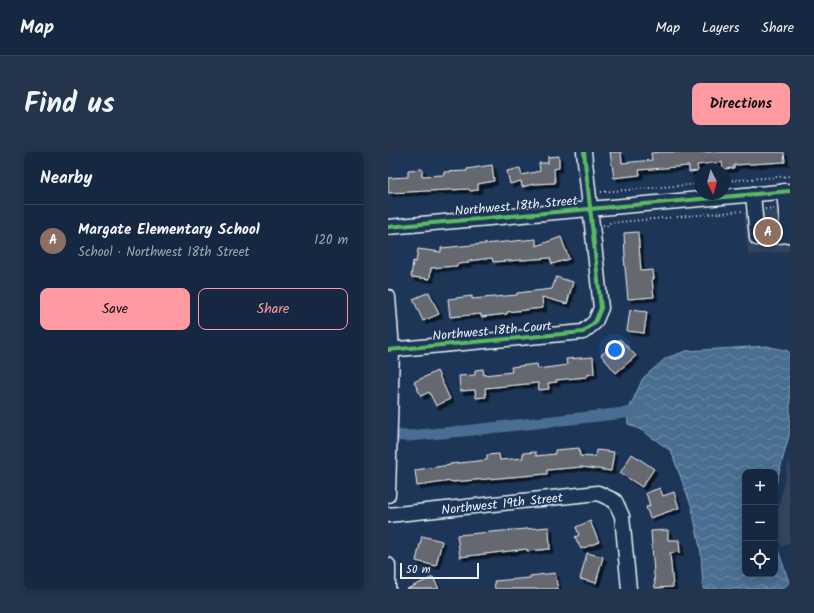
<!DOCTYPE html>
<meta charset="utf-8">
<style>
:root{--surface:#162841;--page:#23344c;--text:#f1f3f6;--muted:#9ea6b1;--line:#35445a;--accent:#ff9aa2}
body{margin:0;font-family:Kalam,sans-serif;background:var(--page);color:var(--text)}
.controls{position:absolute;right:12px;bottom:12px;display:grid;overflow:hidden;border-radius:8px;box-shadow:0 2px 10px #0003}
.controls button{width:36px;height:36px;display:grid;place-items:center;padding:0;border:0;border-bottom:1px solid var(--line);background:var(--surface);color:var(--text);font:20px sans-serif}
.compass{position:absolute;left:306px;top:12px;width:36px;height:36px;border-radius:50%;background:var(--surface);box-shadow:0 2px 10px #0003;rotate:174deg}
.scale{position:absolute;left:12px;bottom:10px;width:79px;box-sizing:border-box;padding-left:4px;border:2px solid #e8f1f8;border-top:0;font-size:11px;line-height:14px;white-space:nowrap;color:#e8f1f8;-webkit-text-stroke:3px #1d3557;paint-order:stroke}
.you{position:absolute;left:227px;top:198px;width:14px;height:14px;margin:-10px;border:3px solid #fff;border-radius:50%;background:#1a73e8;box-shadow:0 0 0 6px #1a73e833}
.badge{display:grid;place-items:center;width:26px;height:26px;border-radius:50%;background:var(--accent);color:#fff;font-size:13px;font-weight:700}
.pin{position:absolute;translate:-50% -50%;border:2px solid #fff;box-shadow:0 1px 4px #0006}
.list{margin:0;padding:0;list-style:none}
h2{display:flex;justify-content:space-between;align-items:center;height:52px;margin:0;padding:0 16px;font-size:17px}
h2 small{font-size:13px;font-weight:400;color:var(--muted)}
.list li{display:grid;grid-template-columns:26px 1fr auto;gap:12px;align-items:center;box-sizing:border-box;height:72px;padding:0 16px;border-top:1px solid var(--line)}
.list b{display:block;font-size:15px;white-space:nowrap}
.list p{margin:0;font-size:13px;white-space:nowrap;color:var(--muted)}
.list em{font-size:13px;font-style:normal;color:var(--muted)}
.actions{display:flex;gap:8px;padding:12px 16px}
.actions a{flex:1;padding:9px 0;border:1px solid var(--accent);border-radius:8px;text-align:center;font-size:14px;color:var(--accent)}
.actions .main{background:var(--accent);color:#111}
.icon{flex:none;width:22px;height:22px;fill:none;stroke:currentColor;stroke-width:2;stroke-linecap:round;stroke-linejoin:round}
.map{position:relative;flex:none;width:402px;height:437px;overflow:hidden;border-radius:8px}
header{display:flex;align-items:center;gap:24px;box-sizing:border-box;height:56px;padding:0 20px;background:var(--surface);border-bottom:1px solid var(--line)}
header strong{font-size:19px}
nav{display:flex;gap:22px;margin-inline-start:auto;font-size:14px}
.intro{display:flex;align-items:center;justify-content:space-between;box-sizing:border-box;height:96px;padding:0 24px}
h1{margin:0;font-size:28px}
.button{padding:10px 18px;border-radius:8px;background:var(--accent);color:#111;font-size:14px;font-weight:700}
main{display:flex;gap:24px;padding:0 24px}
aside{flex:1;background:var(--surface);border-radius:8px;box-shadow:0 2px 10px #0003}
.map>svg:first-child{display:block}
.built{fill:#33445e}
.water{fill:url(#water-waves);stroke:#89a2ba}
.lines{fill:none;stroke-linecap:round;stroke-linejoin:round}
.canal{stroke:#4a6e91;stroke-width:11}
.building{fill:#666870;stroke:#e8f1f8;filter:url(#shadow)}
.minor-casing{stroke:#e8f1f8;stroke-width:17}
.path{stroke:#e8f1f8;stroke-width:2;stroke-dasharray:1 3;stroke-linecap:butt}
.minor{stroke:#1d3557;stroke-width:14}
.cycleway-casing{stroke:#1d3557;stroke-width:6}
.cycleway{stroke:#5cba63;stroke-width:4}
.labels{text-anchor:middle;stroke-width:3;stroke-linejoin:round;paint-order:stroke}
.street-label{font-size:13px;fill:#e8f1f8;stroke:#1d3557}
</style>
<header>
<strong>Map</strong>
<nav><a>Map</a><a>Layers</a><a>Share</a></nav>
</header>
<div class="intro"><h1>Find us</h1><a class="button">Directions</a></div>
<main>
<aside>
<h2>Nearby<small></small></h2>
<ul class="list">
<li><span class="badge" style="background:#8d6e63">A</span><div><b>Margate Elementary School</b><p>School · Northwest 18th Street</p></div><em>120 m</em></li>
</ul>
<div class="actions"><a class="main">Save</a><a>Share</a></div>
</aside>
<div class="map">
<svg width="402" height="437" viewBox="0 0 402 437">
<defs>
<pattern id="water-waves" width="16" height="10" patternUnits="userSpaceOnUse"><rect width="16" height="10" fill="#4a6e91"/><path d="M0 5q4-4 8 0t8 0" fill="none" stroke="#6d8aa7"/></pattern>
<filter id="shadow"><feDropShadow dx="3.5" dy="3.5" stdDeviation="0" flood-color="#0009"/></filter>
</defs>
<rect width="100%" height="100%" fill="#1d3557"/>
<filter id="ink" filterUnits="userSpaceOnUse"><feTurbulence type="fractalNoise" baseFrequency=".025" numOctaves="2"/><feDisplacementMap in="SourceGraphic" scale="8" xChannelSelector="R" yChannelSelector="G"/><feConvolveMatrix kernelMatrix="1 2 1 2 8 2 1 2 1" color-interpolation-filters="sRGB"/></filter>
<g filter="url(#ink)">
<!-- built -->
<g class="built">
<polygon points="402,56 402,99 360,103 356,60"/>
<polygon points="402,303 402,391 393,395 389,380 389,362"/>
</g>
<!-- water -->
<polygon class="water" points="379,194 400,199 402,202 402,280 387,336 387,320 357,320 357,422 387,422 387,389 402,433 402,437 315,437 313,401 304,356 283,299 255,279 240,272 239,261 255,226 278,206 298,199"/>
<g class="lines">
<!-- canal -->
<polyline class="canal" points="0,283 20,284 76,279 254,259"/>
</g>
<!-- building -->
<g class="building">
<polygon points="222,0 233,0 234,11 264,8 263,1 273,0 396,0 397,10 346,13 346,16 335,17 334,10 309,13 310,19 301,20 301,14 251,18 252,23 226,26"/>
<polygon points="171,4 171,16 166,17 167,31 146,32 134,35 133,29 122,32 119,19 132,16 134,23 152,19 151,11 160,11 160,5"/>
<polygon points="104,13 106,29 90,32 90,38 82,39 81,37 0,41 0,26 20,25 20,18 34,17 34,24 56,23 56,20 79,19 79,17"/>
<polygon points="250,80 253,119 265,118 266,127 264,127 266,145 240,147 236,105 237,105 236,81"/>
<polygon points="173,85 181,107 164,112 162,106 105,110 104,106 80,109 81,111 69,112 69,114 43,116 42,127 23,125 25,109 28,110 30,97 53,100 53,96 148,87 148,94"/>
<polygon points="168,125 185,130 179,152 154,145 155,156 119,160 119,162 93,165 93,162 62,165 60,147 84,144 84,147 129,143 129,141 164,137"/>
<polygon points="41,140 51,162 35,169 25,147"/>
<polygon points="242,158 259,160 256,181 239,179"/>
<polygon points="232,187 248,204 228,221 213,203"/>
<polygon points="205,205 206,222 199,223 199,225 168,228 169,230 160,231 161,237 151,238 150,231 97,236 98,245 88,246 87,238 72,239 71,224 87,223 87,218 95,217 96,223 124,220 123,215 149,212 150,217 179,213 178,207"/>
<polygon points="49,219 62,247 48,254 41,240 33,244 26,230"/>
<polygon points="191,296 192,304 207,305 208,298 226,300 223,319 194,315 159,318 159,322 64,330 63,329 29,334 27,318 62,313 62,312 99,308 99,303 111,302 112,308 135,306 135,301 148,300 148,304 167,302 167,298"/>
<polygon points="244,302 266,317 254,335 232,321"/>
<polygon points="272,336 275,344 286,340 291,356 262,366 258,355 262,354 258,341"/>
<polygon points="202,369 211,390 193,397 187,385 191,383 188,375"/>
<polygon points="161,375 162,397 139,399 139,397 72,405 69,383"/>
<polygon points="280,378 280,388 291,388 292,400 282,401 285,435 267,436 263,379"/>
<polygon points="34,384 54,389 48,414 28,409"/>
<polygon points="199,401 215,405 208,431 192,427"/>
<polygon points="167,421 170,437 107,437 106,429 142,426 142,424"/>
<polygon points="45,425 51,437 19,437"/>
</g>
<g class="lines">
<defs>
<g id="minor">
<polyline points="365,42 369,86 400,83 396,39"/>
<polyline points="0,75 402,39"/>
<polyline points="0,145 4,197 0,343"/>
<polyline points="0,198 195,180 207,170 213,156 196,0"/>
<polyline points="0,363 210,341 227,349 234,364 241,437"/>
<polyline points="0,413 0,437"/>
</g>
</defs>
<!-- minor casing -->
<use href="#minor" class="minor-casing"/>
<!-- path -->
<g class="path">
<polyline points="336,29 402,24"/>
<polyline points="213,40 312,32"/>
<polyline points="377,57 387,56"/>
<polyline points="215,73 219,74 221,71 355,59"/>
</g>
<!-- minor -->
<use href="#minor" class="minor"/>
<defs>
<g id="cycleway">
<polyline points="0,75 402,39"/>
<polyline points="0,198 195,180 207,170 213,156 196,0"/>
</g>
</defs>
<!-- cycleway casing -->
<use href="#cycleway" class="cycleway-casing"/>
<!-- cycleway -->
<use href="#cycleway" class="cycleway"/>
</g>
</g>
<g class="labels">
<!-- street labels -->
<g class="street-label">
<text transform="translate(128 53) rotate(-5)" y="5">Northwest 18th Street</text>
<text transform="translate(104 178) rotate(-5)" y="5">Northwest 18th Court</text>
<text transform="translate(114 351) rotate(-6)" y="5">Northwest 19th Street</text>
</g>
</g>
</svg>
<div class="controls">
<button>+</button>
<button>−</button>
<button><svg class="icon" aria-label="locate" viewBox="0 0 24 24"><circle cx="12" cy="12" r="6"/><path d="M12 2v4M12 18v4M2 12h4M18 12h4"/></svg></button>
</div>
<svg class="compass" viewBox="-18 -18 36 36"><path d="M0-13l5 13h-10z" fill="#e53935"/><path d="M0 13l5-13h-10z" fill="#9ea6b1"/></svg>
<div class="scale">50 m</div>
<div class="you"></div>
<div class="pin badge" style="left:380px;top:80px;background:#8d6e63">A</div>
</div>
</main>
